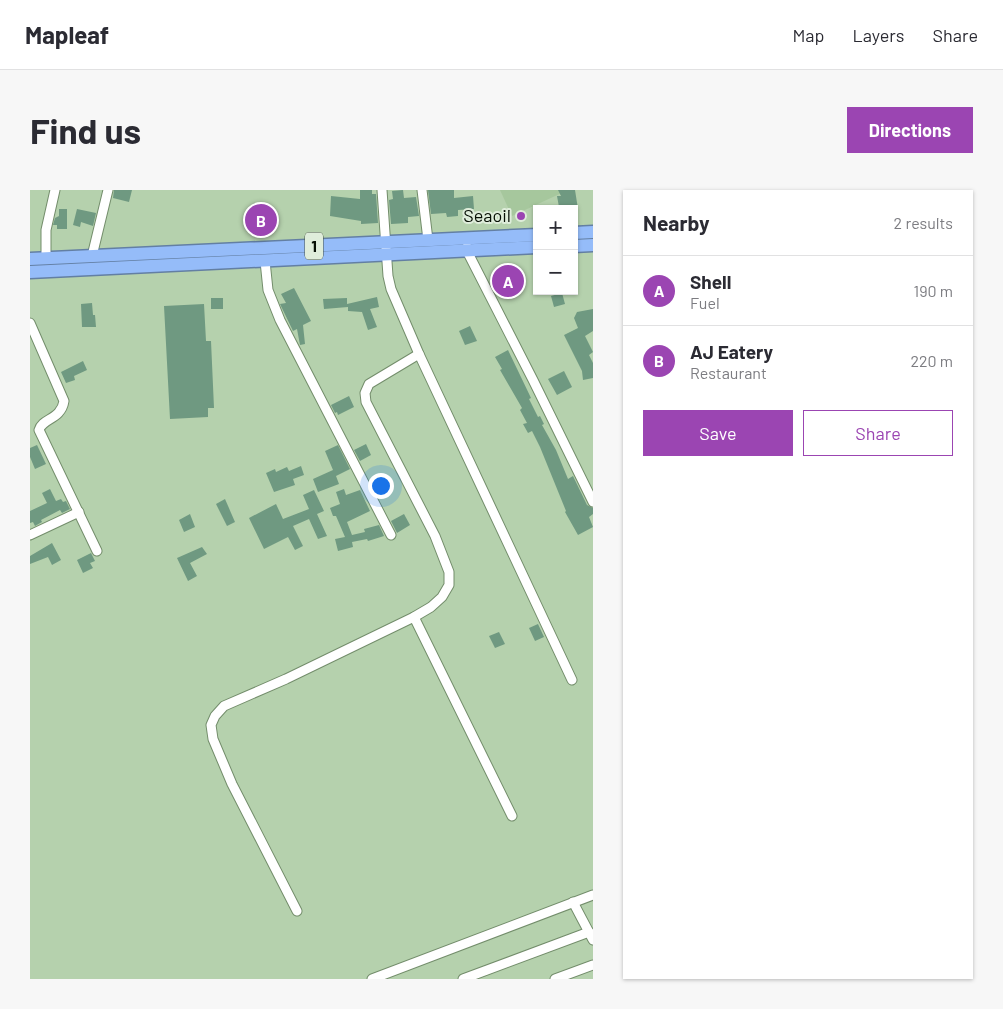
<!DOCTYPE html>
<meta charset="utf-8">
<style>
:root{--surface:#fff;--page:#f7f7f7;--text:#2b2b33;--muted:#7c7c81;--line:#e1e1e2;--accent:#9b45b2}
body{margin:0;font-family:Barlow,sans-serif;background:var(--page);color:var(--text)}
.controls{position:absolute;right:15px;top:15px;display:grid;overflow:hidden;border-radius:0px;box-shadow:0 1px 4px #0004}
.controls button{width:45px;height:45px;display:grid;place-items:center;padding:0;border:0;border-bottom:1px solid var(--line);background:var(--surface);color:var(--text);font:25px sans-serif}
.you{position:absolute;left:350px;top:295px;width:18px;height:18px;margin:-12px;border:4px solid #fff;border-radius:50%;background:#1a73e8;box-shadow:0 0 0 8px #1a73e833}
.badge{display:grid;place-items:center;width:32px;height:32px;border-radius:50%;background:var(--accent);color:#fff;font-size:16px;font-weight:700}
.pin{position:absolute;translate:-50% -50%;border:2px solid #fff;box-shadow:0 1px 5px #0006}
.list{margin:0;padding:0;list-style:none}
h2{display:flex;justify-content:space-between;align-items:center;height:65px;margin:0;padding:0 20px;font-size:21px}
h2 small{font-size:16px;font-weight:400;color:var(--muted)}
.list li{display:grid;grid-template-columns:32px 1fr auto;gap:15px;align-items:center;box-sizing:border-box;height:70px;padding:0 20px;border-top:1px solid var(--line)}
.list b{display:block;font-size:19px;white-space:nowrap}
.list p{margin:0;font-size:16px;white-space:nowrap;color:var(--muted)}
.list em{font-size:16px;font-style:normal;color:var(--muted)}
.actions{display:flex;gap:10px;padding:15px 20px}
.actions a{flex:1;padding:11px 0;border:1px solid var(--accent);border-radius:0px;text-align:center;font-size:18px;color:var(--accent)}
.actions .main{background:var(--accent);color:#fff}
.map{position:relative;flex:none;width:563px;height:789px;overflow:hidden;border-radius:0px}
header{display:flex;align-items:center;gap:30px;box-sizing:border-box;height:70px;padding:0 25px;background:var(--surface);border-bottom:1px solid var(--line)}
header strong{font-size:24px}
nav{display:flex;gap:28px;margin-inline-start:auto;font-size:18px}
.intro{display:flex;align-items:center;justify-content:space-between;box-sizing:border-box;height:120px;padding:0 30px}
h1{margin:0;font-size:35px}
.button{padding:12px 22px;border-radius:0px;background:var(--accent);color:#fff;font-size:18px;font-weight:700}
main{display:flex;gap:30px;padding:0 30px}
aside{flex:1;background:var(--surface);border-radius:0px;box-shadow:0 1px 4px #0004}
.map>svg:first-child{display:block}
.built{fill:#a6c79d}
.building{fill:#6f9981}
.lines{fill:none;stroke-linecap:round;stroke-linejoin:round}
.minor-casing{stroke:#738d6b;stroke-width:11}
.highway-casing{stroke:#637fa3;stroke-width:15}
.minor{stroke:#fff;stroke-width:9}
.highway{stroke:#95bcf9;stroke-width:12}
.poi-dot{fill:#9b45b2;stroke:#dfeddb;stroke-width:2}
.labels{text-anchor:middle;stroke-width:4;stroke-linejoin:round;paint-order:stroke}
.shield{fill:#dfeddb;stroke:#475244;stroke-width:1}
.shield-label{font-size:16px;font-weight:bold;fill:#060f04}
.poi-label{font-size:18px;fill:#060f04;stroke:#dfeddb;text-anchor:end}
</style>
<header>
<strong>Mapleaf</strong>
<nav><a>Map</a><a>Layers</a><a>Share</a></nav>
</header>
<div class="intro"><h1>Find us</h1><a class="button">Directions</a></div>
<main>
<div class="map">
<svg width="563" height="789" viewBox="0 0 563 789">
<rect width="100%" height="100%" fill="#b5d1ad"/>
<!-- built -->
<polygon class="built" points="470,0 538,0 482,26"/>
<!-- building -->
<g class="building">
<polygon points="84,0 102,0 99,12 83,8"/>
<polygon points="330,0 342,0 342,4 346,4 348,33 331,34 331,31 300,26 301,6 330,9"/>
<polygon points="373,0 374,8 386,7 389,26 378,27 378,33 361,34 359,10 363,9 362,1"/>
<polygon points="398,0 424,0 424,8 443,6 444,19 428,20 428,26 417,27 416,23 401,24"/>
<polygon points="528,0 545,0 548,19 536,19 535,16 529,17 527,6 531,6"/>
<polygon points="29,19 37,19 37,39 27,39 27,35 23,35 25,28 29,26"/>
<polygon points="47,19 66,23 63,36 51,32 50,37 43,35"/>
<polygon points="264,98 281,131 273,135 275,154 270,155 267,139 263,141 250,114 256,113 251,104"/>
<polygon points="532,103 535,114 524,117 521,106"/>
<polygon points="347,107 349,117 340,119 347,137 338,140 332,122 318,121 318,117 294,119 293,109 317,108 317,114"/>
<rect x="181" y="108" width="12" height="11"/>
<polygon points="62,113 63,125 65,125 66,137 52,137 51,114"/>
<polygon points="174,114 176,151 181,151 184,218 178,218 178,227 140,229 134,116"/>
<polygon points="563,119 563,141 555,146 563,162 559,165 563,173 563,188 553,190 552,181 534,145 548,138 544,128 547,122"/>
<polygon points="440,136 447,151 435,155 429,141"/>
<polygon points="478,160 501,208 499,209 508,227 510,226 514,234 512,235 526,260 538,289 543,286 557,315 563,318 563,324 559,327 563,337 548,345 535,322 536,321 510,257 502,241 498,243 493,234 497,233 490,220 492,218 470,180 472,179 465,167"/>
<polygon points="53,171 57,180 44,186 45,190 36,193 31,182"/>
<polygon points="534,181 542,197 527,205 518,189"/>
<polygon points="319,206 324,217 308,225 307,222 305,223 301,215"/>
<polygon points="336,254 341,265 330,271 324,260"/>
<polygon points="7,255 16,274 5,279 0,267 0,258"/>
<polygon points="308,255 320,279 306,286 309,294 288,302 283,289 303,280 295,261"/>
<polygon points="271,276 274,285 263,289 265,295 244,302 236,283 245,279 246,282 257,277 259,281"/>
<polygon points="20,299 26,311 31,309 33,312 36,311 40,319 32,323 30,320 11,330 12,332 5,336 3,332 0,333 0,321 17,313 12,303"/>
<polygon points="314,299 316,305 330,300 340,321 317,332 322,345 335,342 334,339 349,335 354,346 338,351 337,349 322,352 323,357 308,361 305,349 315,347 306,326 303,326 300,318 310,314 306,302"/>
<polygon points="284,300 294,321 287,324 297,346 288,349 279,329 263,336 273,356 265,360 258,347 234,359 219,328 246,314 253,329 279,319 273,305"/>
<polygon points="195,309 205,332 197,336 186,314"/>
<polygon points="160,324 165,337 154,342 149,330"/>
<polygon points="374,324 380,335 367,343 361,331"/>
<polygon points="22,353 31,370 22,375 18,367 0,374 0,366"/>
<polygon points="172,357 177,364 160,373 167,386 158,391 147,368"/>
<polygon points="61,363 65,371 60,373 63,378 53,383 47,370"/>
<polygon points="508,434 514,447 505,451 499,438"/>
<polygon points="469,442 475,454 465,458 459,446"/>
</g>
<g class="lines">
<defs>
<g id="minor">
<polyline points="352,0 358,86 361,99 389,164 542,490"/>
<polyline points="392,0 398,50"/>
<polyline points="437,57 437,61 503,190 563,312"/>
<polyline points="62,66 78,0"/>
<polyline points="16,68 16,40 25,0"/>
<polyline points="235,71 238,100 250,130 361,345"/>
<path d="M0 133 34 211C31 230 12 228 9 240L67 361"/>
<polyline points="0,345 49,322"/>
<polyline points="384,427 482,626"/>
<polyline points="543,712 563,750"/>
<polyline points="267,721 202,594 183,549 181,535 185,526 194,516 256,489 384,427 401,417 412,407 419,395 419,382 405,346 336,212 335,203 339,194 389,164"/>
<polyline points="342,789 563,705"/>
<polyline points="433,789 559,742"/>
<polyline points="525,789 563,775"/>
</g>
<g id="highway">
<polyline points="544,43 563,42"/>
<polyline points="544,56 563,55"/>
<polyline points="0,69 507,45"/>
<polyline points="0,82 507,57"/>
</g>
</defs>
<!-- minor casing -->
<use href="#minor" class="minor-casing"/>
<!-- highway casing -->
<use href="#highway" class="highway-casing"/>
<!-- minor -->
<use href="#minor" class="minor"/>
<!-- highway -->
<use href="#highway" class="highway"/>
</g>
<!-- markers -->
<circle class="poi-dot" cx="491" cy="26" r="5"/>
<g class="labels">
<!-- shield labels -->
<rect class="shield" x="275" y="42.5" width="18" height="27" rx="4"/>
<g class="shield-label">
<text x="284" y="62">1</text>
</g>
<!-- poi labels -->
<g class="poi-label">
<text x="481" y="32">Seaoil</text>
</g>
</g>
</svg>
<div class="controls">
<button>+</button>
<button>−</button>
</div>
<div class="you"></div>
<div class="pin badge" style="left:478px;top:91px">A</div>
<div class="pin badge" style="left:231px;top:30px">B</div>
</div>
<aside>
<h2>Nearby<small>2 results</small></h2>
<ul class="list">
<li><span class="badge">A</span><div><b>Shell</b><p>Fuel</p></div><em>190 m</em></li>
<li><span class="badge">B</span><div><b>AJ Eatery</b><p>Restaurant</p></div><em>220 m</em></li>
</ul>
<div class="actions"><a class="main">Save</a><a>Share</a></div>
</aside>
</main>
